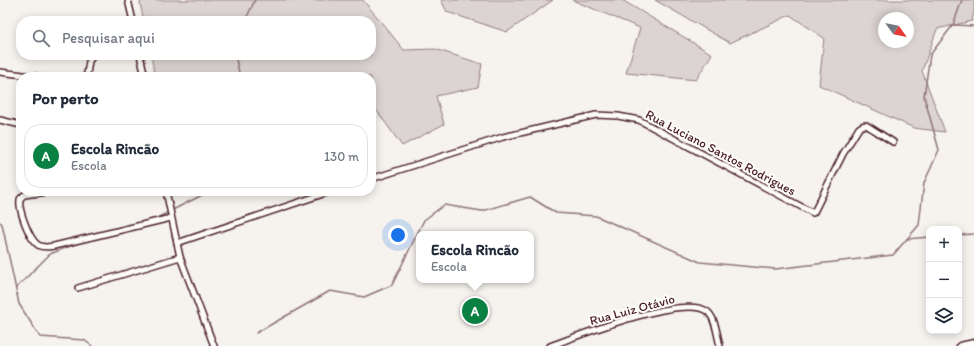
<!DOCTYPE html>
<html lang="pt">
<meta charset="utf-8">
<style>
:root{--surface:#fff;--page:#f2f2f3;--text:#1f2937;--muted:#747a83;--line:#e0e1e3;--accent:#0b8043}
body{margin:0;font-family:Itim,sans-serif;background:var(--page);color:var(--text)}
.controls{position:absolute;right:12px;bottom:12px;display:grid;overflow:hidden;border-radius:8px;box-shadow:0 2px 10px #0003}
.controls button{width:36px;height:36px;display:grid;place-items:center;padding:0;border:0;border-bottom:1px solid var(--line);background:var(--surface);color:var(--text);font:20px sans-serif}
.compass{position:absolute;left:878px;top:12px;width:36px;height:36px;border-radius:50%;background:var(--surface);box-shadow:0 2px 10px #0003;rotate:123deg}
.you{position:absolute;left:398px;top:235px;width:14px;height:14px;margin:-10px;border:3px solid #fff;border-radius:50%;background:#1a73e8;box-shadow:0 0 0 6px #1a73e833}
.badge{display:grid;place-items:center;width:26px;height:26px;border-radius:50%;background:var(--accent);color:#fff;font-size:13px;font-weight:700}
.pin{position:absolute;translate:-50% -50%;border:2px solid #fff;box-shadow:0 1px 4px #0006}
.popup{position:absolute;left:416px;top:231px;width:118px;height:52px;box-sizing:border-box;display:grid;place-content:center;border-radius:8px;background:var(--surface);filter:drop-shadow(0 1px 3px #0005);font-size:13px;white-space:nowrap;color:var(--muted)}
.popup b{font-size:15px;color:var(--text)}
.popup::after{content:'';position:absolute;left:50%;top:100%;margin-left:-8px;border:8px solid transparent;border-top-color:var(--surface)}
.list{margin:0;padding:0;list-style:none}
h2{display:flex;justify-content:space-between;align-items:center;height:52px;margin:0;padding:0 16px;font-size:17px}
h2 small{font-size:13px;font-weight:400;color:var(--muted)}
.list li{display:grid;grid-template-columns:26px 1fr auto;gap:12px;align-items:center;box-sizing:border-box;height:64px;margin:0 8px 8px;padding:0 8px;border:1px solid var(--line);border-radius:16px}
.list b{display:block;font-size:15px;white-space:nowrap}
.list p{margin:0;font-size:13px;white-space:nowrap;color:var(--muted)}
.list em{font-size:13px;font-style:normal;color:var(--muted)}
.icon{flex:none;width:22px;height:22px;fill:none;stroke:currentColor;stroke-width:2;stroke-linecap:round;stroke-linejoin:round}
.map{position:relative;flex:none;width:974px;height:346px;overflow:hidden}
.search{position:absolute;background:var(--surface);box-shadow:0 2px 10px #0003;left:16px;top:16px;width:360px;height:44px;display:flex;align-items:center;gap:10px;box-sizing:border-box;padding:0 14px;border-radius:16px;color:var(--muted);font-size:15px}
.panel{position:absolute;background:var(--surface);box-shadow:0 2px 10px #0003;left:16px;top:72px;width:360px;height:124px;border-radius:16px}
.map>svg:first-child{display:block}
.green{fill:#dcd4d2;stroke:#937a7e;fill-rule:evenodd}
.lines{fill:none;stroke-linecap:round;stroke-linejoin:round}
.stream{stroke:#8e7378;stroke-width:1.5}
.minor-casing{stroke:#4a1f2b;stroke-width:8}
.tertiary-casing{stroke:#4a1f2b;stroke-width:9}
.minor{stroke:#fdfcf7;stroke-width:5}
.tertiary{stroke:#fdfcf7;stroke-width:6}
.labels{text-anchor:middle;stroke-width:4;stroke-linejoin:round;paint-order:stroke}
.street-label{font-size:13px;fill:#4a1f2b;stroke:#fdfcf7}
</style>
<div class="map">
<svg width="974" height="346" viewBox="0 0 974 346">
<rect width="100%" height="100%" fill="#f6f3ef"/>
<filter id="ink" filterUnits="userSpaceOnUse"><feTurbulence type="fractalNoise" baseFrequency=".025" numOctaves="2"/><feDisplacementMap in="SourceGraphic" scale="8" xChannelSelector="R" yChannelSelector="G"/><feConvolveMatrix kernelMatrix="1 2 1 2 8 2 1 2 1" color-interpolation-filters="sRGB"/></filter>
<g filter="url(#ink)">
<!-- green -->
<g class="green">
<polygon points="141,0 363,0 404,50 435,49 482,64 478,87 436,96 444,124 402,146 372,104 371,104 371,77 155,77 151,55 371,55 371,21 144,21 140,4"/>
<polygon points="441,0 553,0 507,32 447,12"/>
<polygon points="572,0 622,0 712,54 696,80 626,73 640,28"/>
<path d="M655 0H974V11L972 21 937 29 922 71 945 132 914 128 819 85 824 38 790 15 730 43ZM884 18H908V42H884Z"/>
</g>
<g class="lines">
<!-- stream -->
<g class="stream">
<polyline points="245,21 255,0"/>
<polyline points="954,25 974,26"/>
<polyline points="235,55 240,77"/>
<polyline points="153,220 210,191"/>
<polyline points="0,222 2,224 19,304 40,337 84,340 92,346"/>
<polyline points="113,230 136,224"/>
<polyline points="959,235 974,234"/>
<polyline points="907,239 929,237"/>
<polyline points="16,288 50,254 81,242"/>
<polyline points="256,333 330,291 364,297 392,285 424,220 444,205 482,211 530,197 556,213 596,216 700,262 775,269 893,255 919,225 924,183 939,150 924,96 930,55 953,25 962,0"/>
</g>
<defs>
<g id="minor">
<polyline points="128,0 133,21"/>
<polyline points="140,55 145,77"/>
<polyline points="0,72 39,77"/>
<polyline points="84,77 87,74 89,61 94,55"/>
<polyline points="0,120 21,125"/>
<polyline points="371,179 503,137 596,115 618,116 639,120 813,213 814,212 843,154 859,128 862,126 866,125 893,142"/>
<path d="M55 191 24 195 20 199C18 209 29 239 38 245 43 248 49 247 54 246L171 218"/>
<polyline points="166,191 180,257 214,346"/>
<polyline points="177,243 332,191"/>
<polyline points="78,288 180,257"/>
<path d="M550 346C578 336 685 293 708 312 716 320 717 335 720 346"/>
</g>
<polyline id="tertiary" points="960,346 974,343"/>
</defs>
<!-- minor casing -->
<use href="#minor" class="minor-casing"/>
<!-- tertiary casing -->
<use href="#tertiary" class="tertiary-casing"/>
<!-- minor -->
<use href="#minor" class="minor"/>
<!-- tertiary -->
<use href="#tertiary" class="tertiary"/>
</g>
</g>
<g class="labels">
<!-- street labels -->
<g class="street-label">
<text transform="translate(721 152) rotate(28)" y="5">Rua Luciano Santos Rodrigues</text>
<text transform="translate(632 309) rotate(-15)" y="5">Rua Luiz Otávio</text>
</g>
</g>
</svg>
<div class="controls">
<button>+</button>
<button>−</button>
<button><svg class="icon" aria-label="layers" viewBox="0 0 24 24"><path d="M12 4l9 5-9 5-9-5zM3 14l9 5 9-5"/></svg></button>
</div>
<svg class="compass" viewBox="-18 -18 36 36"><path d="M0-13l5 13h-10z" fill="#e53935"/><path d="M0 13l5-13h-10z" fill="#747a83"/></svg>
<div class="you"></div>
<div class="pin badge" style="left:475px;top:311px">A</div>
<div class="popup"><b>Escola Rincão</b>Escola</div>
<div class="search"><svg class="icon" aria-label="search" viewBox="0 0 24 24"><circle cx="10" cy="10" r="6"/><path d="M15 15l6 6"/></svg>Pesquisar aqui</div>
<section class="panel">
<h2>Por perto<small></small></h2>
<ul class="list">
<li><span class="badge">A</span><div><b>Escola Rincão</b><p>Escola</p></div><em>130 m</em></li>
</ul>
</section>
</div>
